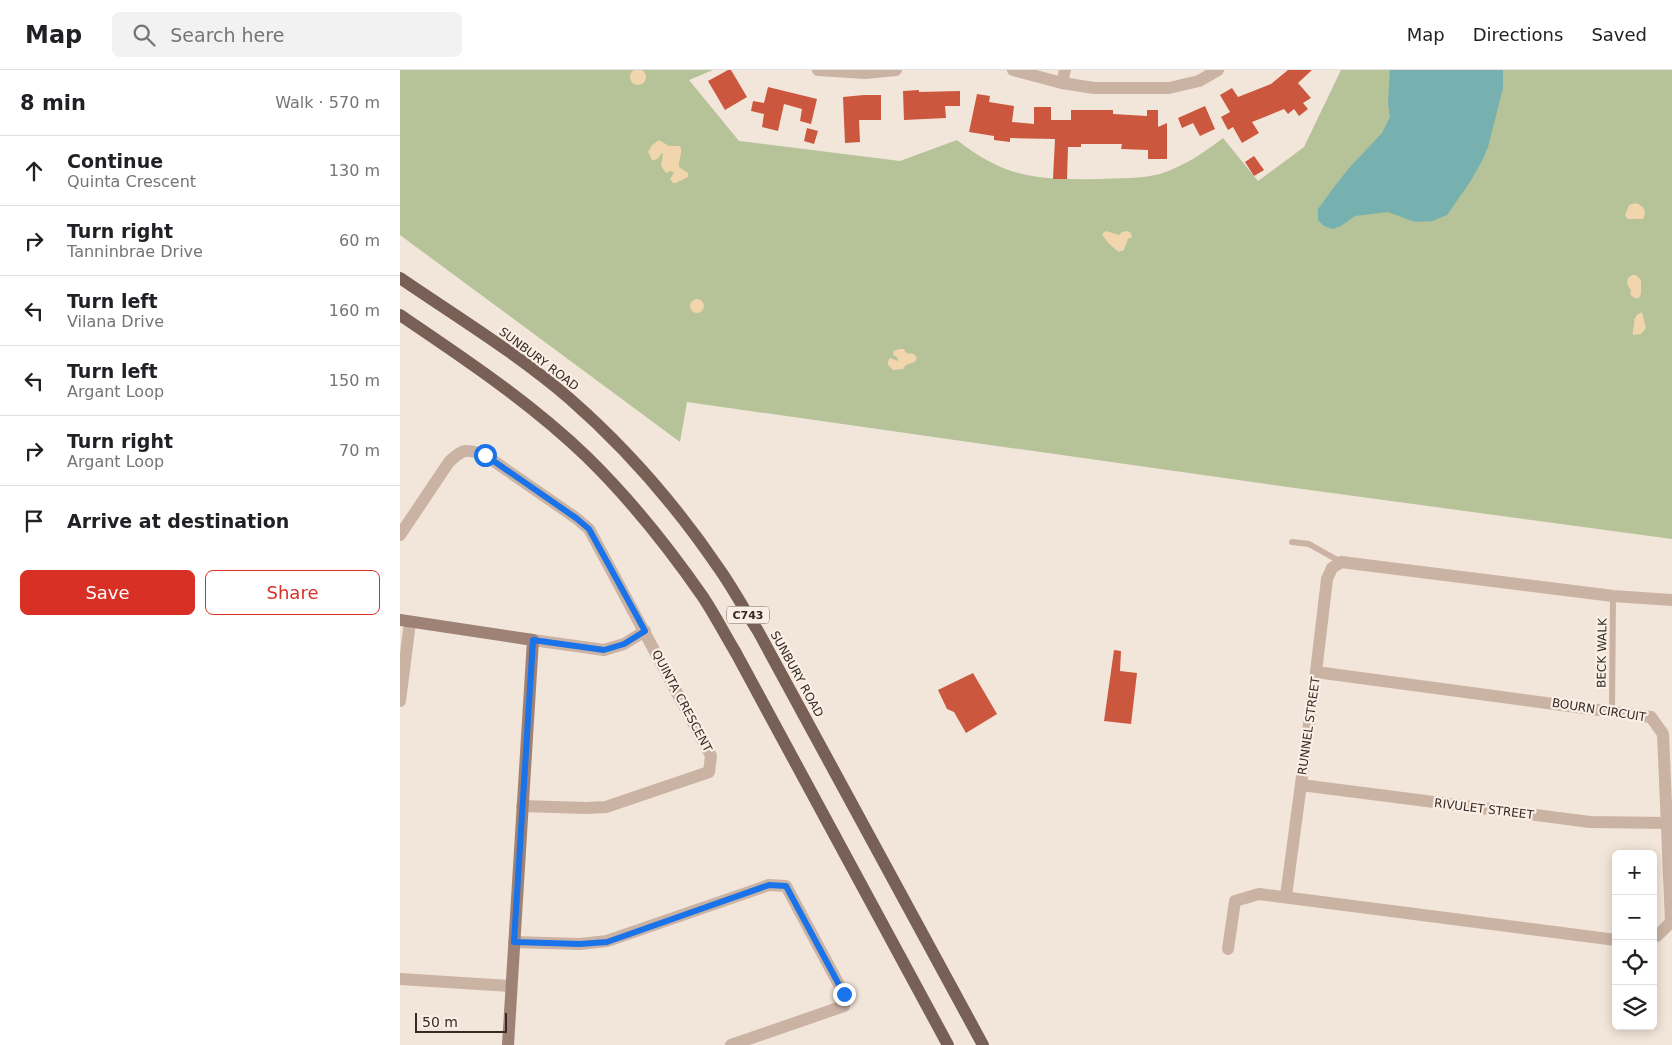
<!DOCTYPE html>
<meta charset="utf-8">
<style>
:root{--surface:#fff;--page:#f2f2f2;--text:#202124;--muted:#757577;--line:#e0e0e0;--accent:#d93025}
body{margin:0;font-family:"DejaVu Sans",sans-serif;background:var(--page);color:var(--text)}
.controls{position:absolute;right:15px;bottom:15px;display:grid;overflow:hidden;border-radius:8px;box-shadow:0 2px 12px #0003}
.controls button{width:45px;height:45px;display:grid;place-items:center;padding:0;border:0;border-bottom:1px solid var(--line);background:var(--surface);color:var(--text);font:25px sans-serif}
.scale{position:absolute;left:15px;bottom:12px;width:92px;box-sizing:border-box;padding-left:5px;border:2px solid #362a26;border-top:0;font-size:14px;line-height:18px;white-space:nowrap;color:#362a26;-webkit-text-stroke:4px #faefe5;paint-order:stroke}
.stop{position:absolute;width:15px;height:15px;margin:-11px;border:4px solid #1a73e8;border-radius:50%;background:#fff}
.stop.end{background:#1a73e8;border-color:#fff;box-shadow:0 1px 5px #0008}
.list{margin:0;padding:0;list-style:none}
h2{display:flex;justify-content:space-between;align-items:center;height:65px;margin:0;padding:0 20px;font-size:21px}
h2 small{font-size:16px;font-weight:400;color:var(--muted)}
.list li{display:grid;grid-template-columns:32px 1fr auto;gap:15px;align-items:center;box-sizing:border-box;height:70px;padding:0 20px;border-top:1px solid var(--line)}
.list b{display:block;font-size:19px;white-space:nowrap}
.list p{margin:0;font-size:16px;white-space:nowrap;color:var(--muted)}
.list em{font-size:16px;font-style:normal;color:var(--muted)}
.actions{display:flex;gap:10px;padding:15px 20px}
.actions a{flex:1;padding:11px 0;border:1px solid var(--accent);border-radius:8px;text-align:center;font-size:18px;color:var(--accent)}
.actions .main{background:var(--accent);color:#fff}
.icon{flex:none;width:28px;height:28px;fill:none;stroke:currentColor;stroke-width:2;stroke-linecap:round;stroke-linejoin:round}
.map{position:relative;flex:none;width:1272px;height:975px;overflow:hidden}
header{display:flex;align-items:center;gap:30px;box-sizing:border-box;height:70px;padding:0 25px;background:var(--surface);border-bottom:1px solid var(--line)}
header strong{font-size:24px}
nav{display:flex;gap:28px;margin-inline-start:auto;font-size:18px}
.search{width:350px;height:45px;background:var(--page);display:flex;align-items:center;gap:12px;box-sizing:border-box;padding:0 18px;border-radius:8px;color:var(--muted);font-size:19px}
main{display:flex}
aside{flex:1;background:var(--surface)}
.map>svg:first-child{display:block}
.green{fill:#b6c298}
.sand{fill:#f0d5ad}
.water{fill:#76b1af}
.building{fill:#cb573e}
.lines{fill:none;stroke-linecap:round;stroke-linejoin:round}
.lane{stroke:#cbb3a4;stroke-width:6}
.street{stroke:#cbb3a4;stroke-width:12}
.secondary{stroke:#9e8276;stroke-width:12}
.primary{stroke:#796056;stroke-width:12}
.route{stroke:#1a73e8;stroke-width:6}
.labels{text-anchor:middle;stroke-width:4.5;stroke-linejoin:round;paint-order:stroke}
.shield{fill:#faefe5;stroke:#71655f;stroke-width:1}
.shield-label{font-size:11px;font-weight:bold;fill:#362a26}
.street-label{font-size:12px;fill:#362a26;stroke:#faefe5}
</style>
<header>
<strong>Map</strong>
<div class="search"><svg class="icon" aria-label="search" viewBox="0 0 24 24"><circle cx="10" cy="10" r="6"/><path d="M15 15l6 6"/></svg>Search here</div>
<nav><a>Map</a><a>Directions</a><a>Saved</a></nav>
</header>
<main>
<aside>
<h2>8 min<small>Walk · 570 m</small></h2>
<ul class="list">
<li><svg class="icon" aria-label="ahead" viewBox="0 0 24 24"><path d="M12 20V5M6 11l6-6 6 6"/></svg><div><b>Continue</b><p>Quinta Crescent</p></div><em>130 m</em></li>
<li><svg class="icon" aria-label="right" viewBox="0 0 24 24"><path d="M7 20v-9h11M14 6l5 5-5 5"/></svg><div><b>Turn right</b><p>Tanninbrae Drive</p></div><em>60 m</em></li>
<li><svg class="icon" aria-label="left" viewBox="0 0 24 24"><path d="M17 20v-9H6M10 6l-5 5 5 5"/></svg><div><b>Turn left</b><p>Vilana Drive</p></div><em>160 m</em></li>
<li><svg class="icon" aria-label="left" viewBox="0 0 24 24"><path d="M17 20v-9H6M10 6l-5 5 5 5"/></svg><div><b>Turn left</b><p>Argant Loop</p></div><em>150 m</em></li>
<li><svg class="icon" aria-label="right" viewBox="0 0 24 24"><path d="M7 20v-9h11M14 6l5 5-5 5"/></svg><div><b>Turn right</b><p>Argant Loop</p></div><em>70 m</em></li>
<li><svg class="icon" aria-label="arrive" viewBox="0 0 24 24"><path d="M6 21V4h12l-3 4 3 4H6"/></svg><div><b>Arrive at destination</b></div></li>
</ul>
<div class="actions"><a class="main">Save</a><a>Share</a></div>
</aside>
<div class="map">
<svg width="1272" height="975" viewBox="0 0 1272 975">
<rect width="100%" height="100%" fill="#f2e5d9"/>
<!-- green -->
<path class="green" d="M0 0H313L289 10 339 71 500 91 557 70C606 109 640 110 700 109 720 108 741 109 760 104 784 96 804 83 823 68L858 111 904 77 941 0H1272V469L873 415 287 332 280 372 0 165Z"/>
<!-- sand -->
<g class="sand">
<circle cx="238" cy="7" r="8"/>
<path d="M259 70 269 76H280C284 84 276 93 280 98 283 100 286 101 288 103V107L276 113H273L270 109 274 103 271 101 266 103 261 96 263 83 261 84C259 88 257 90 252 90L248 82 252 75Z"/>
<path d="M1236 133C1244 136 1247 141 1243 149H1228L1225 145 1229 135Z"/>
<path d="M706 161 719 165 722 162 727 161 731 163 732 167 728 169 724 180 719 182C714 179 703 168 702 164Z"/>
<polygon points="1232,205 1236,205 1241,210 1241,224 1239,228 1234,228 1230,224 1231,220 1227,214 1228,208"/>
<circle cx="297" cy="236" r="7"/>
<path d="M1242 242 1246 258 1241 264 1233 265C1232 259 1235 256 1234 250L1237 245Z"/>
<polygon points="499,279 504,279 506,283 514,284 517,288 515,292 506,295 503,299 493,300 488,295 488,291 490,288 498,291 497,287 493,285 494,281"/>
</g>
<!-- water -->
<polygon class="water" points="990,0 1103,0 1103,18 1088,77 1082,91 1070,112 1047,145 1032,151 1015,152 988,142 955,146 941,156 933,159 924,156 918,150 918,139 934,117 950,97 982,63 990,47 988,33"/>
<!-- building -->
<g class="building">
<polygon points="328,0 331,0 347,27 325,40 308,11"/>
<polygon points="888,0 912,0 898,13 911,28 903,33 908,39 899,46 894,39 888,44 884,39 852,52 859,63 842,73 833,57 828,60 821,47 830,42 820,25 832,18 838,27 871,14"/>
<polygon points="368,17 417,29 411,54 400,51 402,39 384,34 378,61 362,57 364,44 351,41 353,31 364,33"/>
<polygon points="519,20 519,22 560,21 560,36 545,36 546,48 504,50 503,21"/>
<polygon points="577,24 590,26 589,32 614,36 612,52 634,54 634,37 651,37 651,50 671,50 671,40 713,40 713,44 747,46 747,40 758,40 758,57 767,53 767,89 748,89 748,80 721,79 722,74 681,74 681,77 668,77 667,109 653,109 655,69 610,68 610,72 594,70 594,66 569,62"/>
<polygon points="464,25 481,25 481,50 459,50 460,72 445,73 443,27"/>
<polygon points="805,36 815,59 800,66 793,53 782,58 778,48"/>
<polygon points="407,58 418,61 414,74 404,71"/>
<polygon points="854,86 864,100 854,106 845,92"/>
<polygon points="714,580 721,581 720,601 737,603 731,654 704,651"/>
<polygon points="573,603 597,644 566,663 554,642 547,639 538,620"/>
</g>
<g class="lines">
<!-- lane -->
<g class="lane">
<polyline points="892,472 909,474 941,492"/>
<polyline points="1212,641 1213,526"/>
</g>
<!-- street -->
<g class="street">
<polyline points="418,0 465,3 496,0"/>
<polyline points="613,0 662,13 694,18 769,18 799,11 818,0"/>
<polyline points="662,13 665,0"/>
<path d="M0 465 49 392C63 378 67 379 85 385L176 448 189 459 311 686 309 702 206 737 186 738 122 736"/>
<polyline points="133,570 204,580 224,574 245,561"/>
<polyline points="916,602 1251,647 1263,664 1271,852 1257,866 1253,867"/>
<polyline points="0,631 10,552"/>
<polyline points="901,715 1190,752 1268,753"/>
<polyline points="886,826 916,602 927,509 932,498 941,492 1213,526 1272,530"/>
<polyline points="114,872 180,874 207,871 369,815 386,816 444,924 444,936 331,975"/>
<polyline points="828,879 835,831 859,824 1216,870"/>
<polyline points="0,909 111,916"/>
</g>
<!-- secondary -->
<polyline class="secondary" points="0,550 133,570 108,975"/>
<!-- primary -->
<g class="primary">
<path d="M0 208C57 247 118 284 170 329 226 378 278 438 320 500 334 520 345 541 358 561L583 975"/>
<path d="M0 245C65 289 131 333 187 387 230 429 269 478 303 527 315 545 325 565 336 583L548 975"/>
</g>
</g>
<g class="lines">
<!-- route -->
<polyline class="route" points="85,385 176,448 189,459 245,561 224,574 204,580 133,570 114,872 180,874 207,872 369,815 386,816 444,924"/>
</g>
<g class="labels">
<!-- shield labels -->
<rect class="shield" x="327" y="536.5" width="42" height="17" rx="4"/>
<g class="shield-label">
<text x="348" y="549">C743</text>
</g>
<!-- street labels -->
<g class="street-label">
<text transform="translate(139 289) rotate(37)" y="4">SUNBURY ROAD</text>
<text transform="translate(1202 583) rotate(-89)" y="4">BECK WALK</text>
<text transform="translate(397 604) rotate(61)" y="4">SUNBURY ROAD</text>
<text transform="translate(282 631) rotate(62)" y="4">QUINTA CRESCENT</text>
<text transform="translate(1199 640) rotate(9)" y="4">BOURN CIRCUIT</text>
<text transform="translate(909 656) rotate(-82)" y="4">RUNNEL STREET</text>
<text transform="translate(1084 739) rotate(7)" y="4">RIVULET STREET</text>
</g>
</g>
</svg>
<div class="controls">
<button>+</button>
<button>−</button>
<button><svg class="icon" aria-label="locate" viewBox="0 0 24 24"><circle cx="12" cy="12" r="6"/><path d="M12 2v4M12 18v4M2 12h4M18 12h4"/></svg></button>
<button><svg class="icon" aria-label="layers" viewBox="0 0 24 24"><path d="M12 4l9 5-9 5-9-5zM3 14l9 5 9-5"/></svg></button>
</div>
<div class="scale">50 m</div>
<div class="stop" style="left:85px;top:385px"></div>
<div class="stop end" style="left:444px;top:924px"></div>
</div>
</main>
